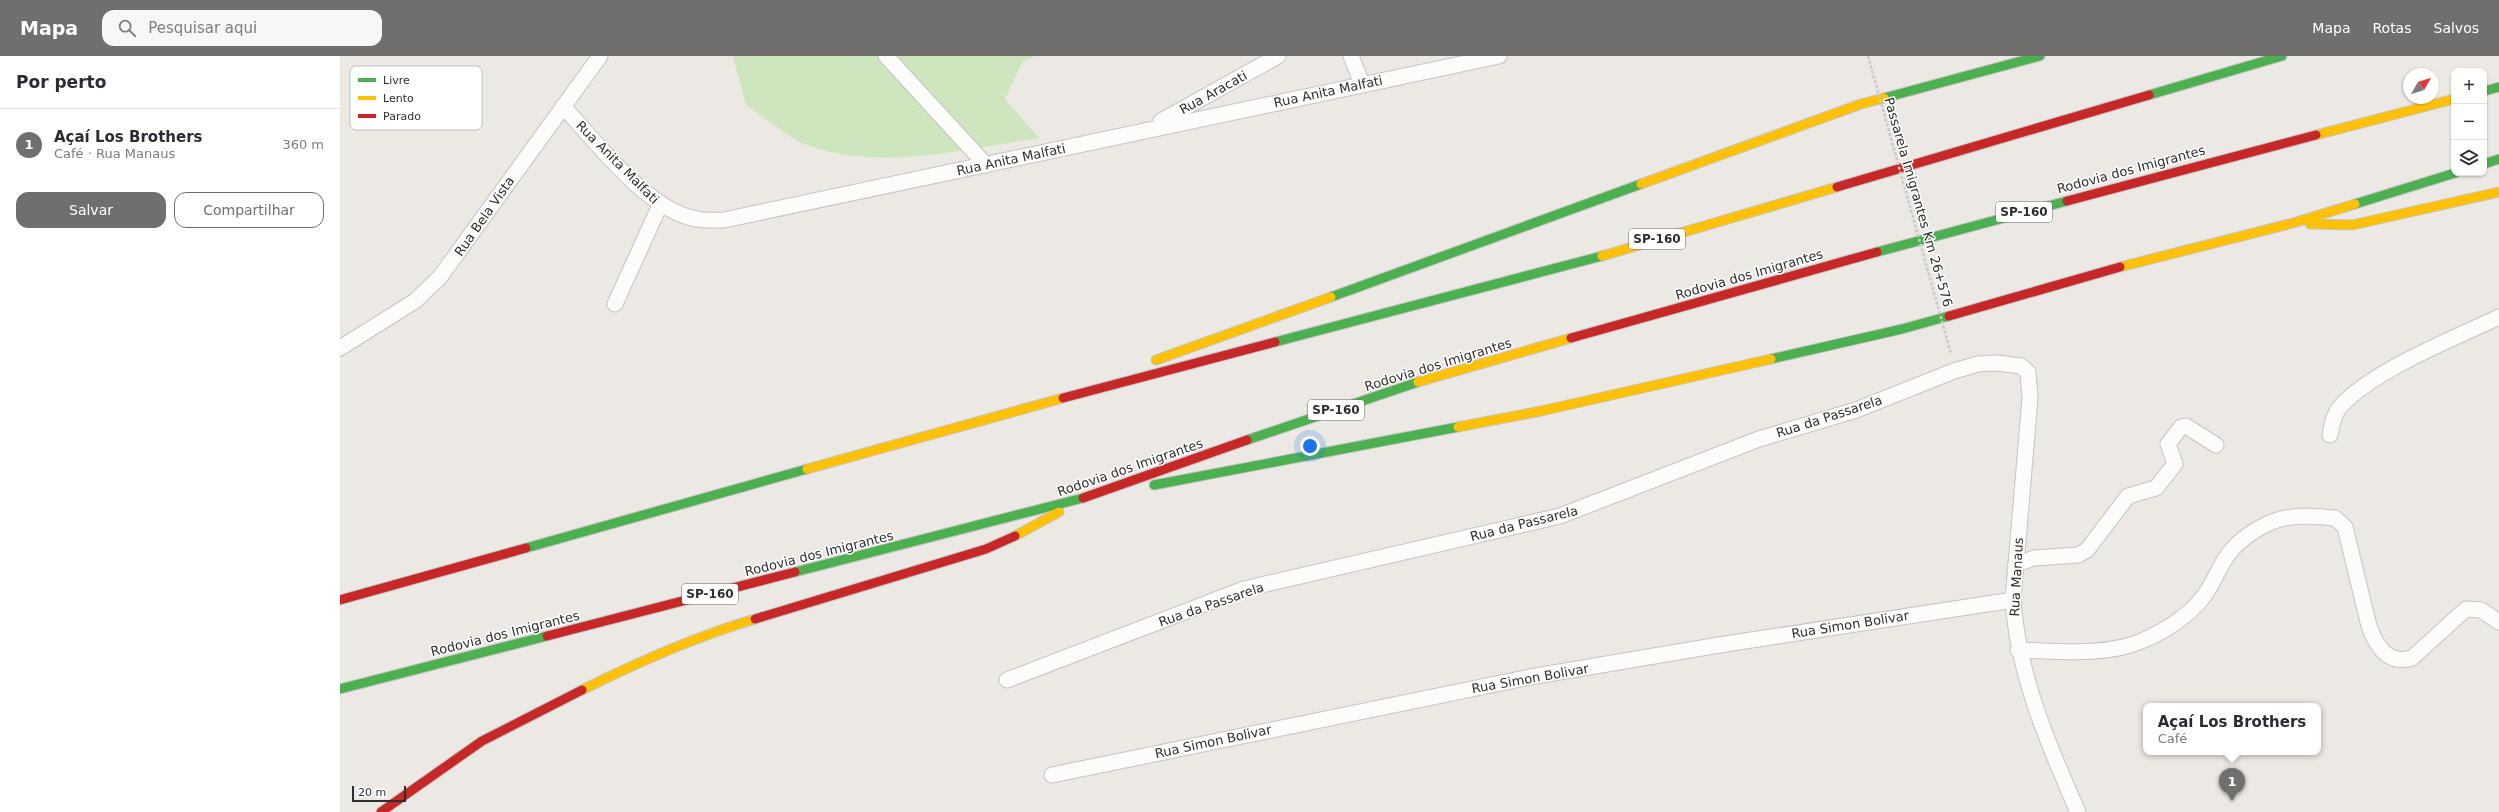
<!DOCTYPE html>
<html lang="pt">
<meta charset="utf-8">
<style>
:root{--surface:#fff;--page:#f7f7f7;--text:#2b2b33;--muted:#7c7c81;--line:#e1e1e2;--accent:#706f6e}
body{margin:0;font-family:"DejaVu Sans",sans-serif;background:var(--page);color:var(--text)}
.controls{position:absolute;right:12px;top:12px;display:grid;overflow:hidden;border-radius:8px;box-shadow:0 1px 3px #0004}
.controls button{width:36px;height:36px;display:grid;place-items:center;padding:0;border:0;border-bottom:1px solid var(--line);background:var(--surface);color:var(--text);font:20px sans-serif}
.compass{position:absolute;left:2063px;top:12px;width:36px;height:36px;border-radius:50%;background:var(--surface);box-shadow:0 1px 3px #0004;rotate:51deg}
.scale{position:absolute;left:12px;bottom:10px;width:54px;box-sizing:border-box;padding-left:4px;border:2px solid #2e2e2e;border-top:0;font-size:11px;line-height:14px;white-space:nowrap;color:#2e2e2e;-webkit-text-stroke:3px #fff;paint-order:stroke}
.you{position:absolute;left:970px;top:390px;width:14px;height:14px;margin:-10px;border:3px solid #fff;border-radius:50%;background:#1a73e8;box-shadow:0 0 0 6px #1a73e833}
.badge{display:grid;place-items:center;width:26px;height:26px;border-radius:50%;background:var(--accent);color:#fff;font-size:13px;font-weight:700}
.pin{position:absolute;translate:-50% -33px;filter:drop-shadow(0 1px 2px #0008)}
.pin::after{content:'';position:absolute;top:21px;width:14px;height:12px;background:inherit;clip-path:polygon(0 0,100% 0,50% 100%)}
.popup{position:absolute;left:1803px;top:647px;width:178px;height:52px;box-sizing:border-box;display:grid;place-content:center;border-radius:8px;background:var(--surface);filter:drop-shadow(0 1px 3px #0005);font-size:13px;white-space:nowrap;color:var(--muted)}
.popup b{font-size:15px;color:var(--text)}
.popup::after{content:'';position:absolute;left:50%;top:100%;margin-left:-8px;border:8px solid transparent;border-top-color:var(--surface)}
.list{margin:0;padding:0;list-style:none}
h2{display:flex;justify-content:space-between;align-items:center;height:52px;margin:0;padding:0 16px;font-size:17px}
h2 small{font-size:13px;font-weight:400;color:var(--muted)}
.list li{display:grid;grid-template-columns:26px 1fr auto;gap:12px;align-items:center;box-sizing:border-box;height:72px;padding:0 16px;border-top:1px solid var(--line)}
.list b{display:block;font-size:15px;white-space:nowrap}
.list p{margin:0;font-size:13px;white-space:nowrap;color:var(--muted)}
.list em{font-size:13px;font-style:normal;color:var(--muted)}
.actions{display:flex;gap:8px;padding:12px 16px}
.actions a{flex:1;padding:9px 0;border:1px solid var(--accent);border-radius:12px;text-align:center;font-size:14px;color:var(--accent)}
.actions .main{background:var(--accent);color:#fff}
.icon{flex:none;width:22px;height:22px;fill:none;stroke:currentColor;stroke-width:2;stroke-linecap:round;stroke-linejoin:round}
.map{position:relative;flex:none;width:2159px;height:756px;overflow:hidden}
header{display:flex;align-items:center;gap:24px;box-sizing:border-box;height:56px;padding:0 20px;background:var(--accent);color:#fff}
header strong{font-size:19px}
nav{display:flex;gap:22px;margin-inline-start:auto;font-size:14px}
.search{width:280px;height:36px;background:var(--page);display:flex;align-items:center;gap:10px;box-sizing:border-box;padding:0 14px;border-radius:12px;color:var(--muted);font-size:15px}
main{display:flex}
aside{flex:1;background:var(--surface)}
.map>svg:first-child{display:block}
.green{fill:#cee6be}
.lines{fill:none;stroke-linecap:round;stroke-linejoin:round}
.street-casing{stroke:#c5c4c5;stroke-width:17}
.fast-casing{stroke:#c6c5c4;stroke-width:11}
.slow-casing{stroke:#c6c5c4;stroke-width:11}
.jam-casing{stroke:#c6c5c4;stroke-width:11}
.street{stroke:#fcfcfb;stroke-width:15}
.fast{stroke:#4caf50;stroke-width:9}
.slow{stroke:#ffc107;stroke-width:9}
.jam{stroke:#c62828;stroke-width:9}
.path-bridge{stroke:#c9c9c8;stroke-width:2.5;stroke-dasharray:3 2;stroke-linecap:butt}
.labels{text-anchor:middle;stroke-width:3;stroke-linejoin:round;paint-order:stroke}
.shield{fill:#fff;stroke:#6d6d6d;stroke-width:1}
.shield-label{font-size:12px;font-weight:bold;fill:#2e2e2e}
.street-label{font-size:13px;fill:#2e2e2e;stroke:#fff}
.key{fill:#fff;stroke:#c0c0c0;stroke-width:1}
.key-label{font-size:11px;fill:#2e2e2e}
</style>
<header>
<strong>Mapa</strong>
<div class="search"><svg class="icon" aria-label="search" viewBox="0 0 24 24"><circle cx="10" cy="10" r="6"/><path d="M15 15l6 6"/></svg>Pesquisar aqui</div>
<nav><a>Mapa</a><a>Rotas</a><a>Salvos</a></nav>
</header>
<main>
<aside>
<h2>Por perto<small></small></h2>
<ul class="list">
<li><span class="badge">1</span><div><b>Açaí Los Brothers</b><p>Café · Rua Manaus</p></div><em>360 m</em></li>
</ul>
<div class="actions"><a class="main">Salvar</a><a>Compartilhar</a></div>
</aside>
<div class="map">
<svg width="2159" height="756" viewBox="0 0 2159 756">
<rect width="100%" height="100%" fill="#ece8e4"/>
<!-- green -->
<path class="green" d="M393 0H695L683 5 665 43 699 82C625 93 540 116 467 89 452 84 421 59 406 49Z"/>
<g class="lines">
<defs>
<g id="street">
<polyline points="546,0 646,109"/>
<polyline points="1011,0 1022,28"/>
<path d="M223 50C255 85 309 156 357 163 366 165 375 164 384 164L1159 0"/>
<polyline points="821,65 938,0"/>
<polyline points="275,248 320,149"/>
<polyline points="0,292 75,245 100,221 260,0"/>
<path d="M1990 379C1992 369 1993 359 2000 351 2031 315 2115 282 2159 261"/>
<polyline points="1676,508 1694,502 1738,499 1747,494 1788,440 1816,432 1835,408 1828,388 1841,371 1846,370 1876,389"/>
<path d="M1678 594C1718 595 1766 601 1804 584 1825 575 1850 559 1864 540 1873 528 1878 513 1887 500 1900 481 1929 463 1952 461 1966 459 1981 461 1995 462L2005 471 2029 570C2036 590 2048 609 2072 602L2126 553 2141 554 2159 566"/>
<path d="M667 624 904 533 1220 460 1419 383 1516 354 1614 315 1638 308 1657 307 1681 310 1688 316 1690 342 1673 544C1678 619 1708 688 1738 756"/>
<polyline points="712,719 1190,621 1379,589 1673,544"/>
</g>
<g id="fast">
<polyline points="2144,35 2159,31"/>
<polyline points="1809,39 1942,0"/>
<polyline points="1544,42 1700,0"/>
<polyline points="2144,108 2159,103"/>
<polyline points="2015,148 2115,117"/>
<polyline points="1537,196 1727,145"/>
<polyline points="991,241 1301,128"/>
<polyline points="935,286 1262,200"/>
<polyline points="1431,303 1562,273 1609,260"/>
<polyline points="907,384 1078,326"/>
<polyline points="814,429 1118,371"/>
<polyline points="186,492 467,413"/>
<polyline points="455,516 743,442"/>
<polyline points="0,633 207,580"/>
</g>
<g id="slow">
<polyline points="1976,79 2114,43"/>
<polyline points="1301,128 1521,48 1544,42"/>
<polyline points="1970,168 2012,169 2159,136"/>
<polyline points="1262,200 1497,131"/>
<polyline points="1780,211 1953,167 2015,148"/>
<polyline points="816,304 991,241"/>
<polyline points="1078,326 1231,282"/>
<polyline points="1118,371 1201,355 1431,303"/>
<polyline points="467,413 723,342"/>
<polyline points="675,480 719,456"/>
<path d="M242 634C298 606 354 581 415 563"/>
</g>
<g id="jam">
<polyline points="1497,131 1809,39"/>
<polyline points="1727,145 1976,79"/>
<polyline points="1609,260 1780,211"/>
<polyline points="1231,282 1537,196"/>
<polyline points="723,342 935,286"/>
<polyline points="743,442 907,384"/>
<polyline points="0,544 186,492"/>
<polyline points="415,563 646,493 675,480"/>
<polyline points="207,580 455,516"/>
<polyline points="41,756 142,685 242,634"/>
</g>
</defs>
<!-- street casing -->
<use href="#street" class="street-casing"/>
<!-- fast casing -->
<use href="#fast" class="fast-casing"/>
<!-- slow casing -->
<use href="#slow" class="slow-casing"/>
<!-- jam casing -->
<use href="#jam" class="jam-casing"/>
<!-- street -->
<use href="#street" class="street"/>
<!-- fast -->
<use href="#fast" class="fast"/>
<!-- slow -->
<use href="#slow" class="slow"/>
<!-- jam -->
<use href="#jam" class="jam"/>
<!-- path-bridge -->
<polyline class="path-bridge" points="1528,0 1611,298"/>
</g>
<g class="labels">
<!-- shield labels -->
<g class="shield">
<rect x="1656" y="146" width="56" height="20" rx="3"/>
<rect x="1289" y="173" width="56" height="20" rx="3"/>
<rect x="968" y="344" width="56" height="20" rx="3"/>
<rect x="342" y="528" width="56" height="20" rx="3"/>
</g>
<g class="shield-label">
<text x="1684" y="160">SP-160</text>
<text x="1317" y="187">SP-160</text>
<text x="996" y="358">SP-160</text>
<text x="370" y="542">SP-160</text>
</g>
<!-- street labels -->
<g class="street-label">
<text transform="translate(988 35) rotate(-12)" y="5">Rua Anita Malfati</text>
<text transform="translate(873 36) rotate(-29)" y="5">Rua Aracati</text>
<text transform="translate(671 103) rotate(-12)" y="5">Rua Anita Malfati</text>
<text transform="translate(278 106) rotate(45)" y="5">Rua Anita Malfati</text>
<text transform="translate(1791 113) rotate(-15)" y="5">Rodovia dos Imigrantes</text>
<text transform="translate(1579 146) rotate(74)" y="5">Passarela Imigrantes Km 26+576</text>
<text transform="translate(144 160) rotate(-55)" y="5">Rua Bela Vista</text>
<text transform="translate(1409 218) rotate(-16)" y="5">Rodovia dos Imigrantes</text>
<text transform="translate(1098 308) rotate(-17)" y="5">Rodovia dos Imigrantes</text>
<text transform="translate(1489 360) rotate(-18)" y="5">Rua da Passarela</text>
<text transform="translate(790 411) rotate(-19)" y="5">Rodovia dos Imigrantes</text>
<text transform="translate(1184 467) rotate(-14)" y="5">Rua da Passarela</text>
<text transform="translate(479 497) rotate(-14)" y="5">Rodovia dos Imigrantes</text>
<text transform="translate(1676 521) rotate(-87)" y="5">Rua Manaus</text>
<text transform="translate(871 548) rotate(-19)" y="5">Rua da Passarela</text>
<text transform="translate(1510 568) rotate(-9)" y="5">Rua Simon Bolivar</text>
<text transform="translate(165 577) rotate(-14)" y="5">Rodovia dos Imigrantes</text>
<text transform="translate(1190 622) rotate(-10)" y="5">Rua Simon Bolivar</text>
<text transform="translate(873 685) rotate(-12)" y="5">Rua Simon Bolivar</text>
</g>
</g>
<!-- legend -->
<rect x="10" y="10" width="132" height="64" rx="6" class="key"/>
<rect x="18" y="22" width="18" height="4" fill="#4caf50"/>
<rect x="18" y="40" width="18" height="4" fill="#ffc107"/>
<rect x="18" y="58" width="18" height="4" fill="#c62828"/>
<g class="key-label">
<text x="43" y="28">Livre</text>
<text x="43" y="46">Lento</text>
<text x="43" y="64">Parado</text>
</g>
</svg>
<div class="controls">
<button>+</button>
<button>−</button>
<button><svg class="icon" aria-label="layers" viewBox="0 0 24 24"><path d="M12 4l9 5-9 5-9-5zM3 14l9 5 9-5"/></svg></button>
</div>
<svg class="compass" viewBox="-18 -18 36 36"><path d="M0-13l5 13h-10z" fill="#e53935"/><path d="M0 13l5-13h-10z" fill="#7c7c81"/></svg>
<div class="scale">20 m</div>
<div class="you"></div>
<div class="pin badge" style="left:1892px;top:745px">1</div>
<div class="popup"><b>Açaí Los Brothers</b>Café</div>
</div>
</main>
